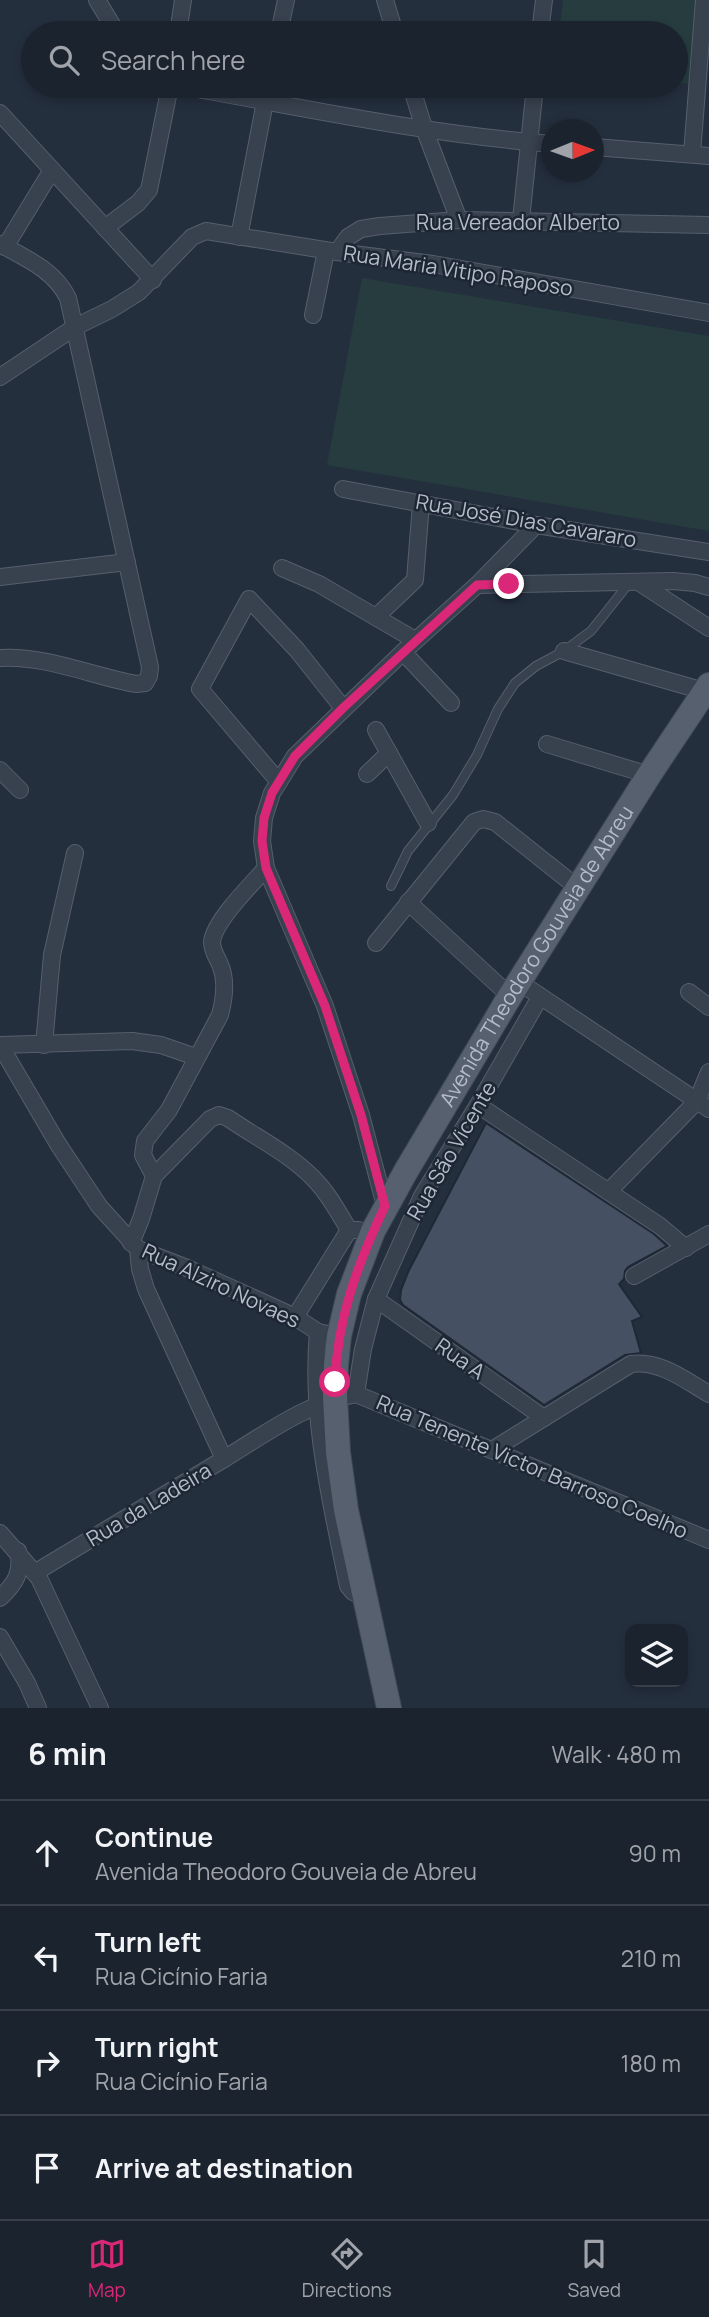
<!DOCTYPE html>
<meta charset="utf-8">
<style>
:root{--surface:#1b232e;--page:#242b36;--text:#f1f3f6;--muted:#a0a4aa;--line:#39404a;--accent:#db2777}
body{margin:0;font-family:Manrope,sans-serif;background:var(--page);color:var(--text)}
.controls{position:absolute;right:21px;bottom:21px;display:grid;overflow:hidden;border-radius:14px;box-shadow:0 4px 10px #0003}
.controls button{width:63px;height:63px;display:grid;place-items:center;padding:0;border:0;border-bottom:2px solid var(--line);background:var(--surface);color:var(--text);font:35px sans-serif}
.compass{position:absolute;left:541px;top:119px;width:63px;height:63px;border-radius:50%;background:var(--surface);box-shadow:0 4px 10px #0003;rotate:89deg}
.stop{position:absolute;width:21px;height:21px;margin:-16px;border:5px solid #db2777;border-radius:50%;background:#fff}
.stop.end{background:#db2777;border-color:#fff;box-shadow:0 2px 7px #0008}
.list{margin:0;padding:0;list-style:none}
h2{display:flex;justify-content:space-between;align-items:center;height:91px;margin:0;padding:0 28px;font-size:30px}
h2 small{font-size:23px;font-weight:400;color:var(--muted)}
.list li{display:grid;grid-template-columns:46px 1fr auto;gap:21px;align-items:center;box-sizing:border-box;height:105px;padding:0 28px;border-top:2px solid var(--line)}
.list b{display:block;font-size:26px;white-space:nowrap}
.list p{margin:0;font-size:23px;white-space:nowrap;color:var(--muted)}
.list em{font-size:23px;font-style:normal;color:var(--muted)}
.icon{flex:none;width:38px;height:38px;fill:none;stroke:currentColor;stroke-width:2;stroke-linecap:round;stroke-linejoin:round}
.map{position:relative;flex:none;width:709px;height:1708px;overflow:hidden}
.search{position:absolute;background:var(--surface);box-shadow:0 4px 10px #0003;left:21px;right:21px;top:21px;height:77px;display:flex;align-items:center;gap:18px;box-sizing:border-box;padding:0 24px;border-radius:38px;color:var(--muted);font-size:26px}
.sheet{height:511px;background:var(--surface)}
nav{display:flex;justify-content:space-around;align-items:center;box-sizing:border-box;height:98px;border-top:2px solid var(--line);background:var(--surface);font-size:19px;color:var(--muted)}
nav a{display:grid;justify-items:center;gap:4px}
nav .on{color:var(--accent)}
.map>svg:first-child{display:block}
.green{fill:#263c3f}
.building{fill:#455162;stroke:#1f2835;stroke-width:2}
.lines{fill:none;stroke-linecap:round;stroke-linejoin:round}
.service-casing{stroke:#565f6c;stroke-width:10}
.minor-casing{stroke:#565f6c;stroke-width:18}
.primary-casing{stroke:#414a57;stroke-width:26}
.service{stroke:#38414e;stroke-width:8}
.minor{stroke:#38414e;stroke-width:16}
.primary{stroke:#56606e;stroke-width:24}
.route{stroke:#db2777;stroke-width:9}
.labels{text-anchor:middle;stroke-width:5;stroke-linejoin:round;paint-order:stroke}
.street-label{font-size:21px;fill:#b4bcc9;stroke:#1d2633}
</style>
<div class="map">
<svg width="709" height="1708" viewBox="0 0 709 1708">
<rect width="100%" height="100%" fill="#242f3e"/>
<!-- green -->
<g class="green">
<polygon points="563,0 699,0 694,84 676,83 676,33 559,33"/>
<polygon points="362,278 709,336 709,531 327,465"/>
</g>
<!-- building -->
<polygon class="building" points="486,1123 654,1234 667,1246 628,1267 625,1271 624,1279 619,1284 642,1317 632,1321 641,1353 625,1355 544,1405 403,1305 400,1300 401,1290 409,1270"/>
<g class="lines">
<defs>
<polyline id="service" points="391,886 408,851 453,795 477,755 498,709 515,683 536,666 564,651 591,631 630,582"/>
<g id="minor">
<polyline points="97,0 117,33"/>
<polyline points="385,0 395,33"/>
<polyline points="178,33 183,0"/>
<polyline points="279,33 286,0"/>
<polyline points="540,33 544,0"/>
<path d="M181 86C304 108 426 134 552 144"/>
<polyline points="411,86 425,131 459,220"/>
<polyline points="0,113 153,280"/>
<polyline points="594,147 709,156"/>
<polyline points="692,154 704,0"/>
<polyline points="521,220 535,86"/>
<polyline points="105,228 138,203 149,190 170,86"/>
<polyline points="239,237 268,86"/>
<path d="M0 244C27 259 54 270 68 298L150 667 149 676 145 683 136 684C92 676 45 655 0 658"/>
<polyline points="5,247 52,170"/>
<polyline points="337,252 348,237 361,229 380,226 459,220 709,225"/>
<polyline points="313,315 326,251"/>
<polyline points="0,377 75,327 112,309 139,292 192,237 206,231 337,252 433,264 709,313"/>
<polyline points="343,489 536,525 709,552"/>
<polyline points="282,568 319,584 415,640"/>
<polyline points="0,577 127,562"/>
<polyline points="640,583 709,628"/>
<polyline points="477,585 673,581 695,583 709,587"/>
<polyline points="376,617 415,580 421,503"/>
<polyline points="564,651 704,691"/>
<polyline points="403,652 451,703"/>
<polyline points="376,730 428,823"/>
<polyline points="547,744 649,775"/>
<polyline points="0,770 20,790"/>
<polyline points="367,774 389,753"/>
<polyline points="279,782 200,689 249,599 297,650 343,708"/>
<polyline points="408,902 510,996"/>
<polyline points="376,943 474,822 483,819 495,822 578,888"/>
<polyline points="519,982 709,1109"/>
<polyline points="689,992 709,1007"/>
<polyline points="0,1045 58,1144 99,1206 138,1249 187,1268 258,1300 295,1317 318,1332 339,1336"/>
<polyline points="0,1045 132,1041 161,1045 196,1057"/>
<polyline points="44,1045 52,955 75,853"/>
<polyline points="478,1105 660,1226 686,1248"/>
<path d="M154 1176 143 1155 145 1141 169 1110 220 1015C224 1000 227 983 221 967 218 958 212 952 212 942 214 921 252 884 266 868"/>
<polyline points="609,1191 697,1101 709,1072"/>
<polyline points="385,1206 361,1115 325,1006 266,868 262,841 264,818 272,793 295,756 403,652 477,585 536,525"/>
<path d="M131 1243 141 1219 154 1176 210 1119 219 1115 228 1118C257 1138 290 1154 314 1179 329 1194 338 1212 349 1230"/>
<path d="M138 1249 140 1269 146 1289 224 1459C265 1434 308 1402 356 1394L363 1349 376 1299 422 1196 478 1105 540 997"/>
<polyline points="634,1276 709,1234"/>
<polyline points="376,1299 544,1418"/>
<polyline points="295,1317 349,1230 359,1230"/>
<path d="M318 1332C310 1418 331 1502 348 1586L353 1592 367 1599"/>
<polyline points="356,1394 709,1540"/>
<path d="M492 1450 631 1364C660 1360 685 1380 709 1394"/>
<polyline points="0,1533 39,1578 100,1708"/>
<polyline points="36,1572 224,1459"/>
<path d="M0 1598C15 1584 23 1572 18 1551"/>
<polyline points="0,1637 27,1683 38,1708"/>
</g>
<g id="primary">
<path id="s1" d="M389 1708 346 1510 338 1452 335 1397 336 1365 339 1336 349 1294 373 1231 406 1171 510 996 649 775 709 685"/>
</g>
</defs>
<!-- service casing -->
<use href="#service" class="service-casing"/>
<!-- minor casing -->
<use href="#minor" class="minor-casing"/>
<!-- primary casing -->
<use href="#primary" class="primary-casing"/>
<!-- service -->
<use href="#service" class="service"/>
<!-- minor -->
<use href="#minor" class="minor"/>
<!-- primary -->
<use href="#primary" class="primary"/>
</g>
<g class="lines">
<!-- route -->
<path class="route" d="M335 1382C337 1319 358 1263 385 1206L361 1115 325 1006 266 868 262 841 264 818 272 793 295 756 343 708 477 585 509 584"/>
</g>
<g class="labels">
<!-- street labels -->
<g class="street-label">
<text x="518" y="230">Rua Vereador Alberto</text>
<text transform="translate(458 271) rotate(9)" y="7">Rua Maria Vitipo Raposo</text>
<text transform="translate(526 521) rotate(10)" y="7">Rua José Dias Cavararo</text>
<text dy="7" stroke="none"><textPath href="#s1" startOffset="808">Avenida Theodoro Gouveia de Abreu</textPath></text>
<text transform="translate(452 1151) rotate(-60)" y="7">Rua São Vicente</text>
<text transform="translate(221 1286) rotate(25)" y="7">Rua Alziro Novaes</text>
<text transform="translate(460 1359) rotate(35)" y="7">Rua A</text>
<text transform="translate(532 1467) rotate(23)" y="7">Rua Tenente Victor Barroso Coelho</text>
<text transform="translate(149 1505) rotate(-31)" y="7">Rua da Ladeira</text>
</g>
</g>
</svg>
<div class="controls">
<button><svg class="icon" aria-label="layers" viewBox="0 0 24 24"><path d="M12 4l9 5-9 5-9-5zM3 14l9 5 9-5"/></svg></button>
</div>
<svg class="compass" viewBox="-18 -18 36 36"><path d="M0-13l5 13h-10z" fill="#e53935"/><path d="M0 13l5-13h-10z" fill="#a0a4aa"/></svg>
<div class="stop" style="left:335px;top:1382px"></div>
<div class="stop end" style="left:509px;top:584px"></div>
<div class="search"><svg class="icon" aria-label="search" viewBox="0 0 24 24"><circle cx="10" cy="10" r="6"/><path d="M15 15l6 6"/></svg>Search here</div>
</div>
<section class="sheet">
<h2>6 min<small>Walk · 480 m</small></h2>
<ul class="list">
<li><svg class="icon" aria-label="ahead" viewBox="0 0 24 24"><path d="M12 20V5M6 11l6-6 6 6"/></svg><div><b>Continue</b><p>Avenida Theodoro Gouveia de Abreu</p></div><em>90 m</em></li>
<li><svg class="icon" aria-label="left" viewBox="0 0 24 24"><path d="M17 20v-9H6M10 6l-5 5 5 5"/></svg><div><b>Turn left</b><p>Rua Cicínio Faria</p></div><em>210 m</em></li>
<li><svg class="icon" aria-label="right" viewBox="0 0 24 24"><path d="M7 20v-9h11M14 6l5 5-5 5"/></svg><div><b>Turn right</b><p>Rua Cicínio Faria</p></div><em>180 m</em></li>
<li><svg class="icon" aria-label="arrive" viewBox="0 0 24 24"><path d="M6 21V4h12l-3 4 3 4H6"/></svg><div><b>Arrive at destination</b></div></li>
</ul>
</section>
<nav>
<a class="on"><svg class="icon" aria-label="map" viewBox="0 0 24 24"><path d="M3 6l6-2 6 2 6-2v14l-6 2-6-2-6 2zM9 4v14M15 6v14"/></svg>Map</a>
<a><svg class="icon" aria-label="directions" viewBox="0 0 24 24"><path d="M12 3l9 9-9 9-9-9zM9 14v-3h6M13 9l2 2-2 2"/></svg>Directions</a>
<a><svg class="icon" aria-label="saved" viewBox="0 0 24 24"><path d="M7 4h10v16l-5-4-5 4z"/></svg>Saved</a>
</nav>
